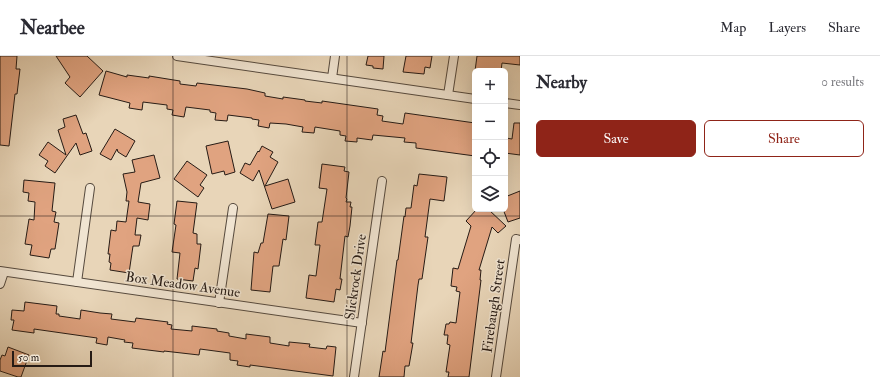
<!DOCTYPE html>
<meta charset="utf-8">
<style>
:root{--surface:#fff;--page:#f2f2f3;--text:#2b2b33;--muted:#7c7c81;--line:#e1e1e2;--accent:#8f2418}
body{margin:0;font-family:"IM FELL Double Pica",serif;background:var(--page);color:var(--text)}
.controls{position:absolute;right:12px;top:12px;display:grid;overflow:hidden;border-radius:6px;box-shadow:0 4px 16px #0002}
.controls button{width:36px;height:36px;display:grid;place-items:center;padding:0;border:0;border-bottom:1px solid var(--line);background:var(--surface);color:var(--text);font:20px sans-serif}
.scale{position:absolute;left:12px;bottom:10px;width:80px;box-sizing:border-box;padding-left:4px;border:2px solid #261b15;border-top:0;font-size:11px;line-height:14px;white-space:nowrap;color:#261b15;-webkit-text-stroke:3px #f0e4d1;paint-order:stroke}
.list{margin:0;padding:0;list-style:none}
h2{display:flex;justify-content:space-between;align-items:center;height:52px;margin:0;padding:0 16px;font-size:17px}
h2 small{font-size:13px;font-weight:400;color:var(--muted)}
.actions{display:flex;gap:8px;padding:12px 16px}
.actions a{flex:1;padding:9px 0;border:1px solid var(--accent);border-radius:6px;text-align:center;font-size:14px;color:var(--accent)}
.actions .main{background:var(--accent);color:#fff}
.icon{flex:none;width:22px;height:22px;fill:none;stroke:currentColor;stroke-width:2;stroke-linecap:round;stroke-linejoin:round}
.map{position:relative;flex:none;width:520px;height:321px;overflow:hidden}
header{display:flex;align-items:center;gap:24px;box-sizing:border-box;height:56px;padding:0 20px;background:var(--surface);border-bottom:1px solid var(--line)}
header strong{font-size:19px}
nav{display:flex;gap:22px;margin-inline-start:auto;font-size:14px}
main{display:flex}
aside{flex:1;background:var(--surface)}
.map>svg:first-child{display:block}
.building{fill:#e0a380;stroke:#261b15}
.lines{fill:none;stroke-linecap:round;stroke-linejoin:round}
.street-casing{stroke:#564a3e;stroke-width:10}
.street{stroke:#f0e4d1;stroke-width:8}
.grid{fill:none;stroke:#261b15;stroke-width:1;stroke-opacity:0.55}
.labels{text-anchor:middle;stroke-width:3;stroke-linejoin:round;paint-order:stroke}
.street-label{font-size:14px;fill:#261b15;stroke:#f0e4d1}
</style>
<header>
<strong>Nearbee</strong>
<nav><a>Map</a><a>Layers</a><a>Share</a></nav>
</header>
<main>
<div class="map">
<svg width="520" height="321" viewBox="0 0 520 321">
<rect width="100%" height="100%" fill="#e8d5b8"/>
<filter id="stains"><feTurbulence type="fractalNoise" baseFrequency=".005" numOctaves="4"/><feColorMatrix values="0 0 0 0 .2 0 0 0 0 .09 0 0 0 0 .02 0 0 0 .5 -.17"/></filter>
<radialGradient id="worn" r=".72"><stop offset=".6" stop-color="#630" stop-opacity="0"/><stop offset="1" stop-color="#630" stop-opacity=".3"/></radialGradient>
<!-- building -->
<g class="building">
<polygon points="0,0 17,0 16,13 20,13 17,38 15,38 9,90 0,89"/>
<polygon points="56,0 87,0 103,15 80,41 65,27 70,21"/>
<polygon points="368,0 384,0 383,13 373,12 373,10 366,9"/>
<polygon points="406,0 432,0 430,12 425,11 424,18 403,16"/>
<polygon points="477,0 520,0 520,9 502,7 501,15 475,15"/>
<polygon points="106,15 127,21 127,19 149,22 149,20 180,25 180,28 196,30 197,27 247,33 265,37 265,40 283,43 283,41 305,44 305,45 322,47 322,45 378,53 377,59 383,60 382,65 403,68 405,57 475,67 475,100 416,92 416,87 404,86 405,82 373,79 372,84 357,82 357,86 345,85 346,80 340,79 340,75 315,71 314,77 302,76 303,71 286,68 270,67 269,72 258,70 259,64 252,63 252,62 228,59 227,65 215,64 216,57 210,56 210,54 186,51 184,61 172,59 173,54 167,53 167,49 143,46 142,54 129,52 130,47 99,39"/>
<polygon points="76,59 83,78 86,77 92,95 80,99 76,87 55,117 45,110 48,105 39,99 48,86 66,99 58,74 65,71 63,63"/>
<polygon points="514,67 520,67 520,99 505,97 506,82 512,83"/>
<polygon points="115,73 135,85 126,101 118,96 117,93 111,104 100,98"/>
<polygon points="228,85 235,116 225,119 224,115 212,118 206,90"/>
<polygon points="262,90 273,96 270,101 278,106 265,130 288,123 295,146 272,153 259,114 253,125 240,117 245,107 250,109 258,95 259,96"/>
<polygon points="154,99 160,122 141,127 138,146 150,148 148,164 137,162 135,179 141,179 139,190 133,190 129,217 110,214 111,207 109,206 110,198 108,198 111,174 116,175 117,165 126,166 129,145 126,145 127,136 123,118 135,116 132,104"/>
<polygon points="187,105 207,119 200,129 204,132 198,141 174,123"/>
<polygon points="322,108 345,111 344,115 349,116 346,142 347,143 346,146 351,146 350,151 352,151 350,170 348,181 345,180 340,223 342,223 340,234 336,233 334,246 306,242 309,219 316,220 320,189 315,189 318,166 322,166 327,133 319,132"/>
<polygon points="419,118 447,121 444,145 430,143 425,181 428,181 422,223 419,223 418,229 411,287 413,287 409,310 405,310 404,321 379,321 383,295 385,296 397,204 398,204 404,160 405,161 406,152 411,152 414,129 417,130"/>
<polygon points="24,124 55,127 52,155 56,156 54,166 59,167 55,193 51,193 49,202 30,199 32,189 25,188 29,163 34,164 35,146 28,145 29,137 23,136"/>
<polygon points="520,135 520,162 508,166 503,153 505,153 505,141"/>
<polygon points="177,145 197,147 193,177 197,178 197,188 201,188 198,213 195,212 193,225 177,223 180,197 172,196 176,169 174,168"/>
<polygon points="477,153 488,153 506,170 498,177 492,171 479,214 481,214 480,224 481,224 469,321 448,321 449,316 446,316 450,289 447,288 448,279 444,279 446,268 449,268 450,266 456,267 460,236 456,235 457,231 451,230 453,212 458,213 471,170 466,165"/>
<polygon points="268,158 289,160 286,184 283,183 279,210 273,210 270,236 251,234 254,196 258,197 261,187 263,187"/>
<polygon points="25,246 57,250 56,258 59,258 59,260 80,263 81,254 100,257 112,258 111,263 135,266 136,262 168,266 167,268 172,269 171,273 192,275 192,270 217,273 217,275 229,277 229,280 246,283 246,278 270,281 270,287 289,290 289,286 310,288 309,291 326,293 327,290 336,291 333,320 250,309 250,311 237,309 238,305 230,304 230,297 200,293 199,299 164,295 164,296 132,292 133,287 124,286 125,284 108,281 107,289 96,287 97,282 34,273 34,277 12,274 14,264 11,264 12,254 24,255"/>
<polygon points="8,291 29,299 21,321 18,321 0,315 0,304 2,299 5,300"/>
</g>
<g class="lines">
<defs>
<g id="street">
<polyline points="177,0 475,43"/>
<polyline points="332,22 335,0"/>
<polyline points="448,39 454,0"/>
<polyline points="505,47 520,49"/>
<polyline points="0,215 362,267"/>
<polyline points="77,226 90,132"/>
<polyline points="0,228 4,216"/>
<polyline points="219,247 233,152"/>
<polyline points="354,321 382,125"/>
<polyline points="496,321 516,183 520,184"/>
</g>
</defs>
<!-- street casing -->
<use href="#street" class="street-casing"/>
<!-- street -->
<use href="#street" class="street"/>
</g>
<!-- grid -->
<path class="grid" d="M173 0V321M347 0V321M0 160H520"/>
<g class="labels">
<!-- street labels -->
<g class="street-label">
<text transform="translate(355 221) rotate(-82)" y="5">Slickrock Drive</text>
<text transform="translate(183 228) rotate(8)" y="5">Box Meadow Avenue</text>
<text transform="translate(493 250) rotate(-82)" y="5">Firebaugh Street</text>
</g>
</g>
<rect width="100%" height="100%" filter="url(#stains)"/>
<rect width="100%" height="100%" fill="url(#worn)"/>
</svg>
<div class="controls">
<button>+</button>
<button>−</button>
<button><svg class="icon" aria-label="locate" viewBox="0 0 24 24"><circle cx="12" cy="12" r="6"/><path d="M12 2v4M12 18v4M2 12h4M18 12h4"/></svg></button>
<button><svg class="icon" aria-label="layers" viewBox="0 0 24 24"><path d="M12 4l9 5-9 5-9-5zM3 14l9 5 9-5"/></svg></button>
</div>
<div class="scale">50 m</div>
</div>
<aside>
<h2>Nearby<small>0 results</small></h2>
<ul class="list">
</ul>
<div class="actions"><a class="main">Save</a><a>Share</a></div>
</aside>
</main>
